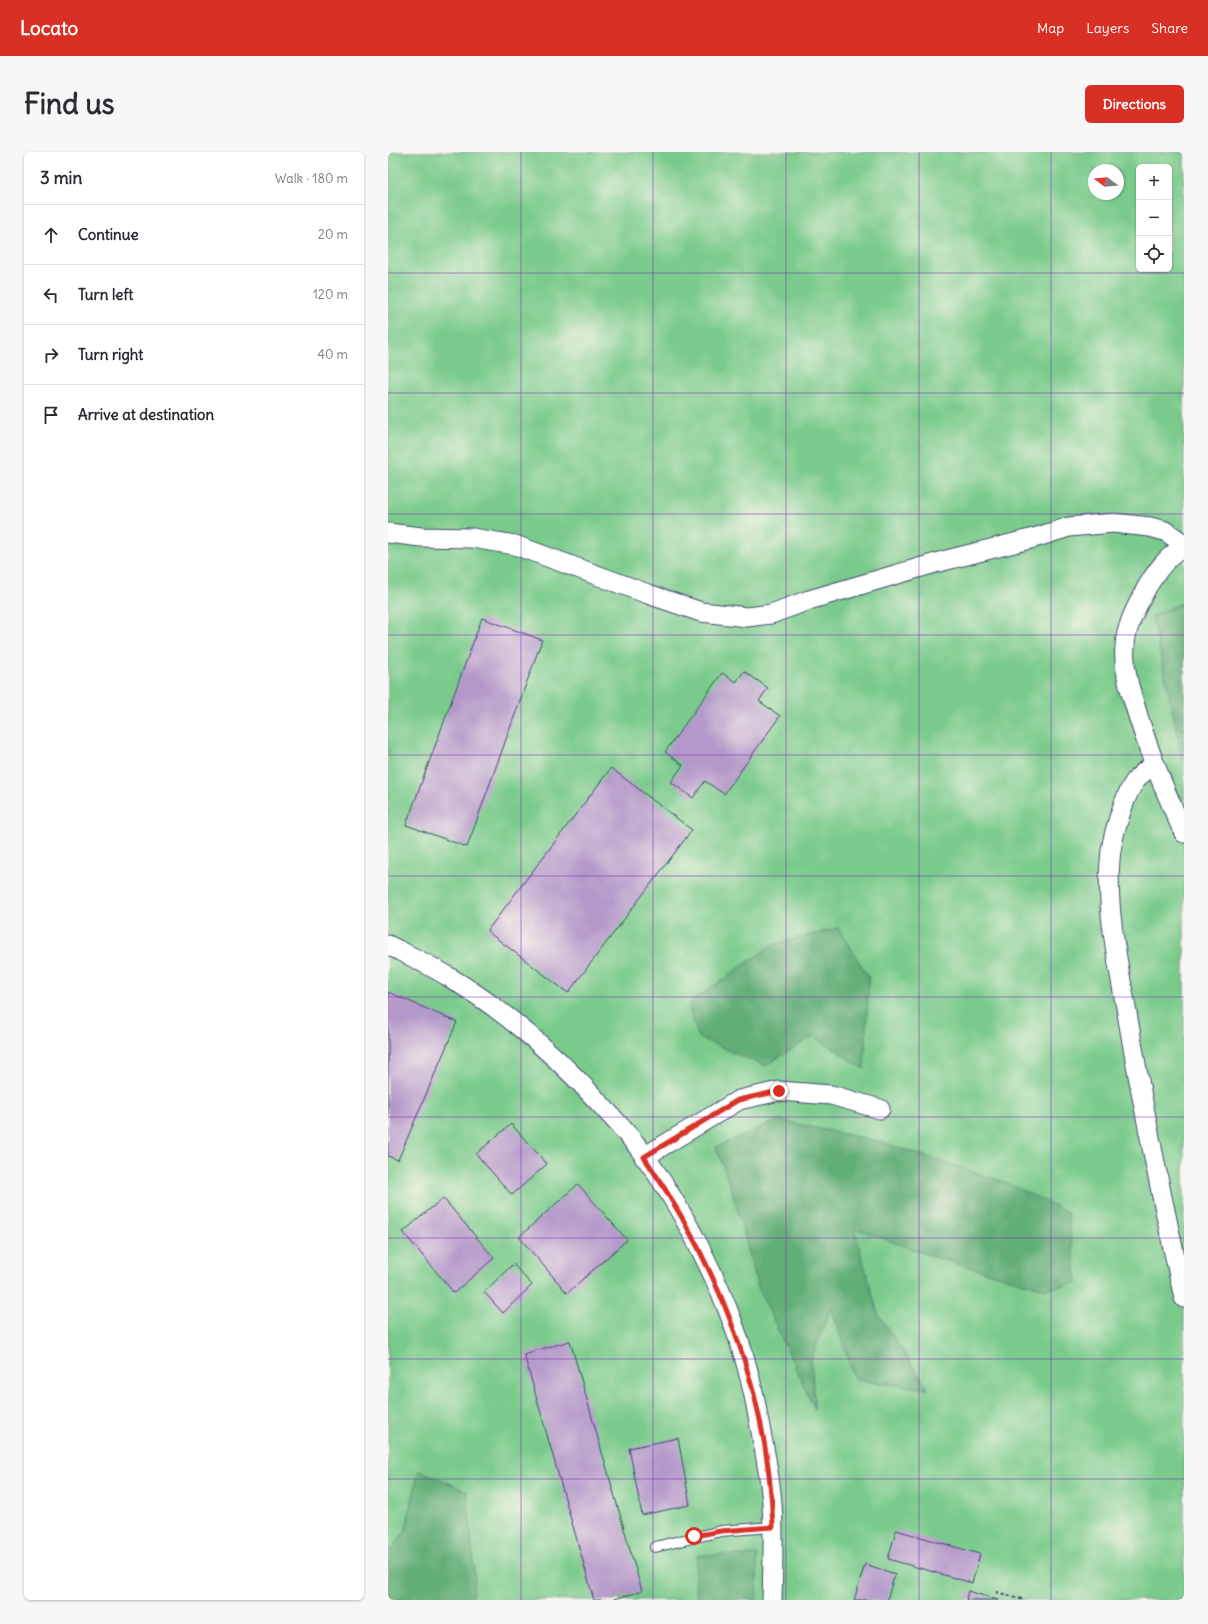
<!DOCTYPE html>
<meta charset="utf-8">
<style>
:root{--surface:#fff;--page:#f7f7f7;--text:#2b2b33;--muted:#7c7c81;--line:#e1e1e2;--accent:#d93025}
body{margin:0;font-family:Delius,sans-serif;background:var(--page);color:var(--text)}
.controls{position:absolute;right:12px;top:12px;display:grid;overflow:hidden;border-radius:6px;box-shadow:0 1px 3px #0004}
.controls button{width:36px;height:36px;display:grid;place-items:center;padding:0;border:0;border-bottom:1px solid var(--line);background:var(--surface);color:var(--text);font:20px sans-serif}
.compass{position:absolute;left:700px;top:12px;width:36px;height:36px;border-radius:50%;background:var(--surface);box-shadow:0 1px 3px #0004;rotate:286deg}
.stop{position:absolute;width:12px;height:12px;margin:-9px;border:3px solid #d93025;border-radius:50%;background:#fff}
.stop.end{background:#d93025;border-color:#fff;box-shadow:0 1px 4px #0008}
.list{margin:0;padding:0;list-style:none}
h2{display:flex;justify-content:space-between;align-items:center;height:52px;margin:0;padding:0 16px;font-size:17px}
h2 small{font-size:13px;font-weight:400;color:var(--muted)}
.list li{display:grid;grid-template-columns:26px 1fr auto;gap:12px;align-items:center;box-sizing:border-box;height:60px;padding:0 16px;border-top:1px solid var(--line)}
.list b{display:block;font-size:15px;white-space:nowrap}
.list em{font-size:13px;font-style:normal;color:var(--muted)}
.icon{flex:none;width:22px;height:22px;fill:none;stroke:currentColor;stroke-width:2;stroke-linecap:round;stroke-linejoin:round}
.map{position:relative;flex:none;width:796px;height:1448px;overflow:hidden;border-radius:6px}
header{display:flex;align-items:center;gap:24px;box-sizing:border-box;height:56px;padding:0 20px;background:var(--accent);color:#fff}
header strong{font-size:19px}
nav{display:flex;gap:22px;margin-inline-start:auto;font-size:14px}
.intro{display:flex;align-items:center;justify-content:space-between;box-sizing:border-box;height:96px;padding:0 24px}
h1{margin:0;font-size:28px}
.button{padding:10px 18px;border-radius:6px;background:var(--accent);color:#fff;font-size:14px;font-weight:700}
main{display:flex;gap:24px;padding:0 24px}
aside{flex:1;background:var(--surface);border-radius:6px;box-shadow:0 1px 3px #0004}
.map>svg:first-child{display:block}
.green{fill:#79ca8b;stroke:#4a7c74;fill-rule:evenodd}
.forest{fill:#62ae77;stroke:#3e6e6a}
.building{fill:#b398c9}
.lines{fill:none;stroke-linecap:round;stroke-linejoin:round}
.lane-casing{stroke:#3b4a6d;stroke-width:12}
.street-casing{stroke:#3b4a6d;stroke-width:21}
.path{stroke:#3b4a6d;stroke-width:2.5;stroke-dasharray:3 3;stroke-linecap:butt}
.lane{stroke:#fff;stroke-width:10}
.street{stroke:#fff;stroke-width:19}
.route{stroke:#d93025;stroke-width:5}
.grid{fill:none;stroke:#7b2cbf;stroke-width:1;stroke-opacity:0.55}
</style>
<header>
<strong>Locato</strong>
<nav><a>Map</a><a>Layers</a><a>Share</a></nav>
</header>
<div class="intro"><h1>Find us</h1><a class="button">Directions</a></div>
<main>
<aside>
<h2>3 min<small>Walk · 180 m</small></h2>
<ul class="list">
<li><svg class="icon" aria-label="ahead" viewBox="0 0 24 24"><path d="M12 20V5M6 11l6-6 6 6"/></svg><div><b>Continue</b></div><em>20 m</em></li>
<li><svg class="icon" aria-label="left" viewBox="0 0 24 24"><path d="M17 20v-9H6M10 6l-5 5 5 5"/></svg><div><b>Turn left</b></div><em>120 m</em></li>
<li><svg class="icon" aria-label="right" viewBox="0 0 24 24"><path d="M7 20v-9h11M14 6l5 5-5 5"/></svg><div><b>Turn right</b></div><em>40 m</em></li>
<li><svg class="icon" aria-label="arrive" viewBox="0 0 24 24"><path d="M6 21V4h12l-3 4 3 4H6"/></svg><div><b>Arrive at destination</b></div></li>
</ul>
</aside>
<div class="map">
<svg width="796" height="1448" viewBox="0 0 796 1448">
<rect width="100%" height="100%" fill="#fbf7ec"/>
<filter id="ink" filterUnits="userSpaceOnUse"><feTurbulence type="fractalNoise" baseFrequency=".025" numOctaves="2"/><feDisplacementMap in="SourceGraphic" scale="8" xChannelSelector="R" yChannelSelector="G"/><feConvolveMatrix kernelMatrix="1 2 1 2 8 2 1 2 1" color-interpolation-filters="sRGB"/></filter>
<filter id="wash" filterUnits="userSpaceOnUse"><feTurbulence type="fractalNoise" baseFrequency=".012" numOctaves="4" result="noise"/><feDisplacementMap in="SourceGraphic" scale="16" xChannelSelector="R" yChannelSelector="G"/><feGaussianBlur stdDeviation="0.9" result="paint"/><feColorMatrix in="noise" values="0 0 0 0 0 0 0 0 0 0 0 0 0 0 0 0 0 1.4 0 .05"/><feComposite in="paint" operator="in"/></filter>
<g filter="url(#wash)">
<rect width="100%" height="100%" fill="#f0e2c4"/>
<!-- green -->
<path class="green" d="M0 0H796V1448H0ZM751 15H781V117H751ZM706 18H730V42H706Z"/>
<!-- forest -->
<g class="forest">
<polygon points="796,450 796,613 764,464"/>
<polygon points="450,776 481,826 476,917 426,884 377,914 310,885 300,852 384,793"/>
<polygon points="390,968 494,990 619,1031 679,1060 689,1131 657,1137 546,1105 466,1076 490,1162 540,1237 467,1228 443,1155 423,1208 427,1258 370,1135 345,1042 328,995"/>
<polygon points="31,1318 79,1339 87,1425 84,1448 0,1448 0,1400 17,1380"/>
<polygon points="309,1403 369,1403 369,1448 309,1448 307,1426"/>
</g>
<g id="blocks">
<!-- building -->
<g class="building">
<polygon points="94,466 154,488 79,695 18,673"/>
<polygon points="356,519 380,536 371,549 392,564 336,642 317,629 305,646 283,630 295,613 277,600 334,521 348,530"/>
<polygon points="223,616 304,678 180,841 99,779"/>
<polygon points="0,840 69,870 10,1008 0,1004"/>
<polygon points="123,972 159,1012 124,1043 88,1002"/>
<polygon points="190,1032 239,1088 179,1141 131,1085"/>
<polygon points="55,1046 106,1106 66,1141 15,1080"/>
<polygon points="125,1112 144,1133 115,1161 96,1140"/>
<polygon points="182,1189 254,1439 223,1448 206,1448 136,1202"/>
<polygon points="290,1286 302,1353 254,1363 241,1296"/>
<polygon points="508,1378 592,1402 584,1431 500,1407"/>
<polygon points="477,1412 507,1422 499,1448 466,1448"/>
<polygon points="580,1439 610,1448 578,1448"/>
</g>
</g>
</g>
<g filter="url(#ink)">
<use href="#blocks" fill-opacity="0" stroke="#3b4a6d" stroke-width="1"/>
<g class="lines">
<defs>
<polyline id="lane" points="267,1395 333,1379 385,1375"/>
<g id="street">
<polyline points="0,381 33,385 84,386 127,393 260,442 313,460 359,465 383,462 421,448 551,410 646,386 681,375 725,371 762,375 777,379 796,392"/>
<path d="M796 396C780 402 768 420 759 435 749 454 738 473 737 494 735 514 741 535 747 554 760 598 777 640 796 681"/>
<path d="M767 612C760 617 753 621 748 628 736 643 723 688 722 708 718 757 730 812 739 861 755 957 775 1052 796 1146"/>
<path d="M0 793C20 803 42 813 61 825 119 860 170 905 215 955 227 968 239 981 250 995 298 1059 345 1153 363 1231 367 1246 369 1260 372 1275 377 1300 382 1325 384 1351 386 1383 385 1416 384 1448"/>
<polyline points="256,1005 351,948 391,939 443,943 492,957"/>
</g>
</defs>
<!-- lane casing -->
<use href="#lane" class="lane-casing"/>
<!-- street casing -->
<use href="#street" class="street-casing"/>
<!-- path -->
<polyline class="path" points="608,1440 637,1448"/>
<!-- lane -->
<use href="#lane" class="lane"/>
<!-- street -->
<use href="#street" class="street"/>
</g>
</g>
<g class="lines" filter="url(#ink)">
<!-- route -->
<path class="route" d="M306 1384 333 1379 385 1375C381 1242 331 1114 256 1005L350 948 391 939"/>
</g>
<!-- grid -->
<path class="grid" d="M133 0V1448M265 0V1448M398 0V1448M531 0V1448M663 0V1448M0 121H796M0 241H796M0 362H796M0 483H796M0 603H796M0 724H796M0 845H796M0 965H796M0 1086H796M0 1207H796M0 1327H796"/>
</svg>
<div class="controls">
<button>+</button>
<button>−</button>
<button><svg class="icon" aria-label="locate" viewBox="0 0 24 24"><circle cx="12" cy="12" r="6"/><path d="M12 2v4M12 18v4M2 12h4M18 12h4"/></svg></button>
</div>
<svg class="compass" viewBox="-18 -18 36 36"><path d="M0-13l5 13h-10z" fill="#e53935"/><path d="M0 13l5-13h-10z" fill="#7c7c81"/></svg>
<div class="stop" style="left:306px;top:1384px"></div>
<div class="stop end" style="left:391px;top:939px"></div>
</div>
</main>
